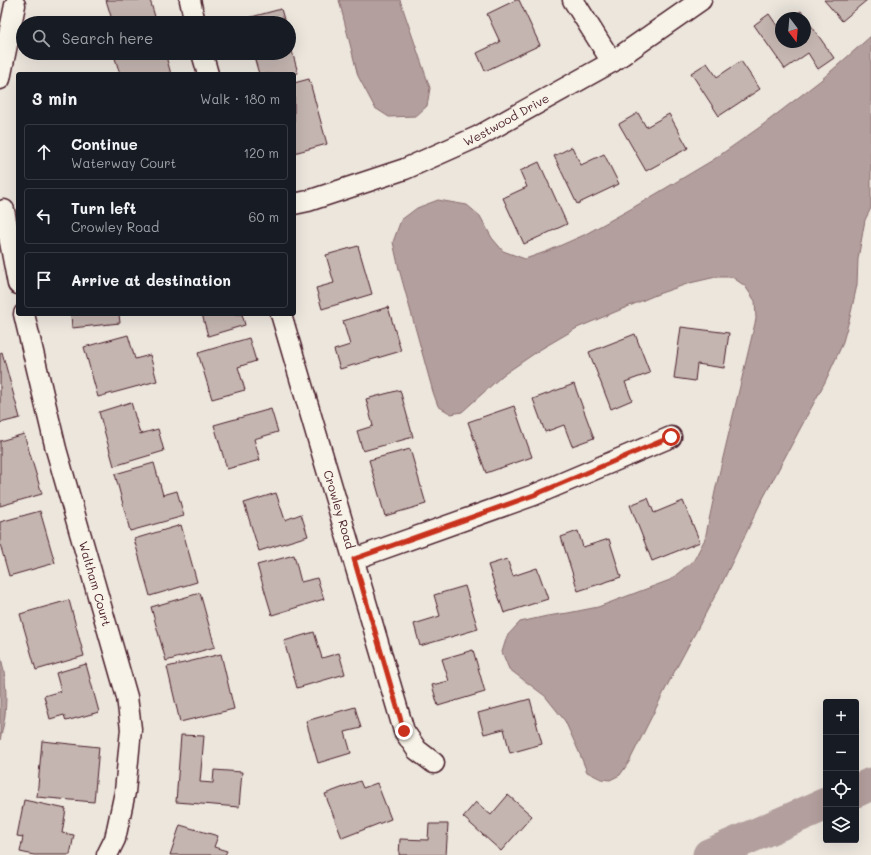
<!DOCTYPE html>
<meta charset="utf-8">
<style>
:root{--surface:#171b24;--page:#242831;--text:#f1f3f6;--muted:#9ea1a6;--line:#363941}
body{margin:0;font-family:Mali,sans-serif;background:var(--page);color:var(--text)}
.controls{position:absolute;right:12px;bottom:12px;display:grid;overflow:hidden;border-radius:4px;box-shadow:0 4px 16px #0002}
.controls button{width:36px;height:36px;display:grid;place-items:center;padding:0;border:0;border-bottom:1px solid var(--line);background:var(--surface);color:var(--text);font:20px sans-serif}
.compass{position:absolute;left:775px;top:12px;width:36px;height:36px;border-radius:50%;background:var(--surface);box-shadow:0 4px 16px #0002;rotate:164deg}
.stop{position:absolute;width:12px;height:12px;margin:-9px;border:3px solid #c8321e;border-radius:50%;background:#fff}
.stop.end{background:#c8321e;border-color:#fff;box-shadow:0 1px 4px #0008}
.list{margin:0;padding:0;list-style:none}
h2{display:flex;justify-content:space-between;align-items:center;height:52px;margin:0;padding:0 16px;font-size:17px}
h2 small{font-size:13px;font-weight:400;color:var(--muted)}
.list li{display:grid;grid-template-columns:26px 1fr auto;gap:12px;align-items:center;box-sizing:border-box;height:56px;margin:0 8px 8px;padding:0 8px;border:1px solid var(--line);border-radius:4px}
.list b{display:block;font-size:15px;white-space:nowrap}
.list p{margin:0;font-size:13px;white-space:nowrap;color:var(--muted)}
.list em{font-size:13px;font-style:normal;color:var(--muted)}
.icon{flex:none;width:22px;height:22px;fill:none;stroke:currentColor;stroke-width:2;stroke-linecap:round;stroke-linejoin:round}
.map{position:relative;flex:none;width:871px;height:855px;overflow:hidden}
.search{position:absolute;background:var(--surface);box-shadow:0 4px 16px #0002;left:16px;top:16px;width:280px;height:44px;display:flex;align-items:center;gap:10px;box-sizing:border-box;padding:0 14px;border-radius:22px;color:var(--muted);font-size:15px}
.panel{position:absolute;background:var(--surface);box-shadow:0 4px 16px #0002;left:16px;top:72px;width:280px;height:244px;border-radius:4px}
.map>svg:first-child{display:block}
.water{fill:#b39f9d;stroke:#896c6f}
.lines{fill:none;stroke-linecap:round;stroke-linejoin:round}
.river{stroke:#b39f9d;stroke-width:33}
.building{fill:#c4b5b0;stroke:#4a1f2b}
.minor-casing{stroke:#4a1f2b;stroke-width:23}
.minor{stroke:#f7f3e8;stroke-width:20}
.route{stroke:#c8321e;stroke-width:5}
.labels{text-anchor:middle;stroke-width:3;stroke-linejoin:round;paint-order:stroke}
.street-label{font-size:12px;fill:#4a1f2b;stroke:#f7f3e8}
</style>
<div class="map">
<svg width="871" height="855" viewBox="0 0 871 855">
<rect width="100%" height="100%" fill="#ece6dd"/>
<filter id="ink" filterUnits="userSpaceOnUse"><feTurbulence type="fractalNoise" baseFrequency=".025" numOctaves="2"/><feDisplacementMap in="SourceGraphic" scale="8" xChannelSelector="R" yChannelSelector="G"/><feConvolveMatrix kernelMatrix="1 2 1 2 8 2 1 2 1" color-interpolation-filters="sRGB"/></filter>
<g filter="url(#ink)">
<!-- water -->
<g class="water">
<polygon points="339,0 400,0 430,88 427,106 416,116 389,117 375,108 358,76"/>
<polygon points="871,36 871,208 865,220 858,259 857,285 850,317 842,345 825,382 760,504 723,581 670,680 629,762 620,775 610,780 601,779 587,772 579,752 565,721 545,696 509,669 502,652 507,636 520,622 547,616 568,613 598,607 670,580 694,560 705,539 716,487 756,319 755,301 745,286 732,277 716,277 690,283 658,294 577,328 541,349 503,375 462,412 451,414 438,406 433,392 399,269 393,242 401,220 417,208 438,200 467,205 480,216 492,238 503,251 525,259 548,251 584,235 629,210 713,160 760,127 821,80"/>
<path d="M0 655C6 674 7 695 5 715 4 723 2 732 0 740Z"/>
</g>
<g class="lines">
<!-- river -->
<g class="river">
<polyline points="856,791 871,784"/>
<polyline points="709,855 826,804"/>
</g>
</g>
<!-- building -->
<g class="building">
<polygon points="106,0 150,0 156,20 148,23 113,23"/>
<polygon points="516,0 519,0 540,45 485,71 477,53 500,42 487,14"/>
<polygon points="824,0 867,0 842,21"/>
<polygon points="281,9 285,23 245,23 244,19"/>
<polygon points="801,11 834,58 818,69 808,53 785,69 754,25 769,14 778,27 781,25 781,42 805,42 805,18 791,18"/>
<polygon points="289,40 298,73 294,75 259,74 253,53 289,53"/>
<polygon points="120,53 165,53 171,74 120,74 114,55"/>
<polygon points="741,61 760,89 719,116 691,73 707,63 717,77"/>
<polygon points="309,79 327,144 294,153 294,83"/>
<polygon points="638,113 646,127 669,114 688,148 646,171 619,124"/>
<polygon points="572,147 581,165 604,154 619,184 577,204 554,156"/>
<polygon points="539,162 567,224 524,244 503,198 527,187 520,171"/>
<polygon points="358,246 372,294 322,309 316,288 334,283 326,255"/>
<polygon points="388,307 401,351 340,369 334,350 350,345 343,321"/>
<polygon points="71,314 119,314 120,323 72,328"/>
<polygon points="202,314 242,314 245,325 208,336"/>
<polygon points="681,327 729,333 724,368 697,364 695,381 674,378"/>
<polygon points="635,334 650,373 625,382 632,400 611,409 589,352"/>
<polygon points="128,335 135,359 150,355 157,381 98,397 84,347"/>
<polygon points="249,338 256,361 238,367 245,390 212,399 198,353"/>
<polygon points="2,352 20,418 0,423 0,353"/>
<polygon points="574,384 594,438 572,446 564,425 545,432 533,399"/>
<polygon points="400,390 413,437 363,451 357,431 373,426 366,399"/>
<polygon points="131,402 140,434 158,429 164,451 114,466 99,412"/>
<polygon points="514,406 532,457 486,473 468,422"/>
<polygon points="271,409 278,432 254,439 260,460 227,469 214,425"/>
<polygon points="24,434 42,494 0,506 0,441"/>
<polygon points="410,449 426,504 385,516 369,460"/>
<polygon points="154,463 163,495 177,491 184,516 130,531 115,474"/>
<polygon points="276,493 285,520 301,514 308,536 259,551 244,503"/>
<polygon points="648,498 654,513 683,501 700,542 652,561 630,505"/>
<polygon points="40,511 55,563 9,576 0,544 0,522"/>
<polygon points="181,525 197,582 150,596 134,539"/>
<polygon points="578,531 583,547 609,539 621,577 578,591 561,537"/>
<polygon points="294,555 301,582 317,578 324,599 272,615 257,565"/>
<polygon points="507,559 513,576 537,568 548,599 504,613 488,565"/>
<polygon points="465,586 478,629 420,646 414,624 440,616 434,595"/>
<polygon points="200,593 215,647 166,661 151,607"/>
<polygon points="69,600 84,656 36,670 20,614"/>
<polygon points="314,632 322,658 339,653 345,674 297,688 284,641"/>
<polygon points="473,650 485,692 438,706 432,685 449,681 442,659"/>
<polygon points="221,654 234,709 180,722 167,667"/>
<polygon points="86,664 99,712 66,721 64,715 50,719 44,696 61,691 56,673"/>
<polygon points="530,699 542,744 510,753 504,729 484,734 478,713"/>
<polygon points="355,707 361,728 345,732 351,753 318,763 306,721"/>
<polygon points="181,735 204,736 200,782 213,783 214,770 242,772 239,807 176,802"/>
<polygon points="42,741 99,747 94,802 37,797"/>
<polygon points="360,781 363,788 377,783 391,819 342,838 325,794"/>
<polygon points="508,795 532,816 501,851 463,817 476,802 491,815"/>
<polygon points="24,800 66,809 62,833 74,835 70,855 34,855 20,852 23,837 17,836"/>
<polygon points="429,824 448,824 446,855 399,855 400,839 428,840"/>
<polygon points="180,825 218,836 214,847 227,851 225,855 170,855"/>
</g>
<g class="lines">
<defs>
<g id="minor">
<polyline points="190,0 195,23"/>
<polyline points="573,0 612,62"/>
<polyline points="202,53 208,74"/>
<polyline points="0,79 15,5"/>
<path id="s1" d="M294 204 308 201 405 169 477 137 612 62 701 0"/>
<polyline points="4,210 18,284"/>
<path id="s2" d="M24 314 56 449 127 697 131 729 125 792 115 839 107 855"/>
<path id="s3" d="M281 314 404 731 417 750 434 763"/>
<polyline points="354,559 534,495 671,437"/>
</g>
</defs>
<!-- minor casing -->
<use href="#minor" class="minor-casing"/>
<!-- minor -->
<use href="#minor" class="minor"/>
</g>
</g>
<g class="lines" filter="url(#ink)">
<!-- route -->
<polyline class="route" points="404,731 354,559 534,495 671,437"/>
</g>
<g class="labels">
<!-- street labels -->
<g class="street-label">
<text dy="4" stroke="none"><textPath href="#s1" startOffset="229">Westwood Drive</textPath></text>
<text dy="4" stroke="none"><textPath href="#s3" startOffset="204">Crowley Road</textPath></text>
<text dy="4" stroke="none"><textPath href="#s2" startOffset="279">Waltham Court</textPath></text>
</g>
</g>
</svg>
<div class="controls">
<button>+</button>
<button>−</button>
<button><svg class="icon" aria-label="locate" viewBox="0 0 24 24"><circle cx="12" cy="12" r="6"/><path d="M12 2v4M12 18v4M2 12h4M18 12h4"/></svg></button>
<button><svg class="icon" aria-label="layers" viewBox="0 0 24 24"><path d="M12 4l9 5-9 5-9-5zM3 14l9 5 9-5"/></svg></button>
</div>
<svg class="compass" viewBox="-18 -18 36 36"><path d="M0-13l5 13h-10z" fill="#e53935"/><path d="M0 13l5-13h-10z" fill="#9ea1a6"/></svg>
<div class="stop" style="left:671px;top:437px"></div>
<div class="stop end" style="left:404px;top:731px"></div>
<div class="search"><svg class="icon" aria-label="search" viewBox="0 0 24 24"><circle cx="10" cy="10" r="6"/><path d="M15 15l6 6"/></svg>Search here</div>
<section class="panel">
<h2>3 min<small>Walk · 180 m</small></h2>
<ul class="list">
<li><svg class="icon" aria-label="ahead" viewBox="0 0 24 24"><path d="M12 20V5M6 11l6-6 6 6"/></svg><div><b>Continue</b><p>Waterway Court</p></div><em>120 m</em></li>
<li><svg class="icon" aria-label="left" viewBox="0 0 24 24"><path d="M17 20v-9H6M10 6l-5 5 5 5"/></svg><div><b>Turn left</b><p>Crowley Road</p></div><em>60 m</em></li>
<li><svg class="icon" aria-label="arrive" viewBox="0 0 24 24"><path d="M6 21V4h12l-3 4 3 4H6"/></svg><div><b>Arrive at destination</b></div></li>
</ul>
</section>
</div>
